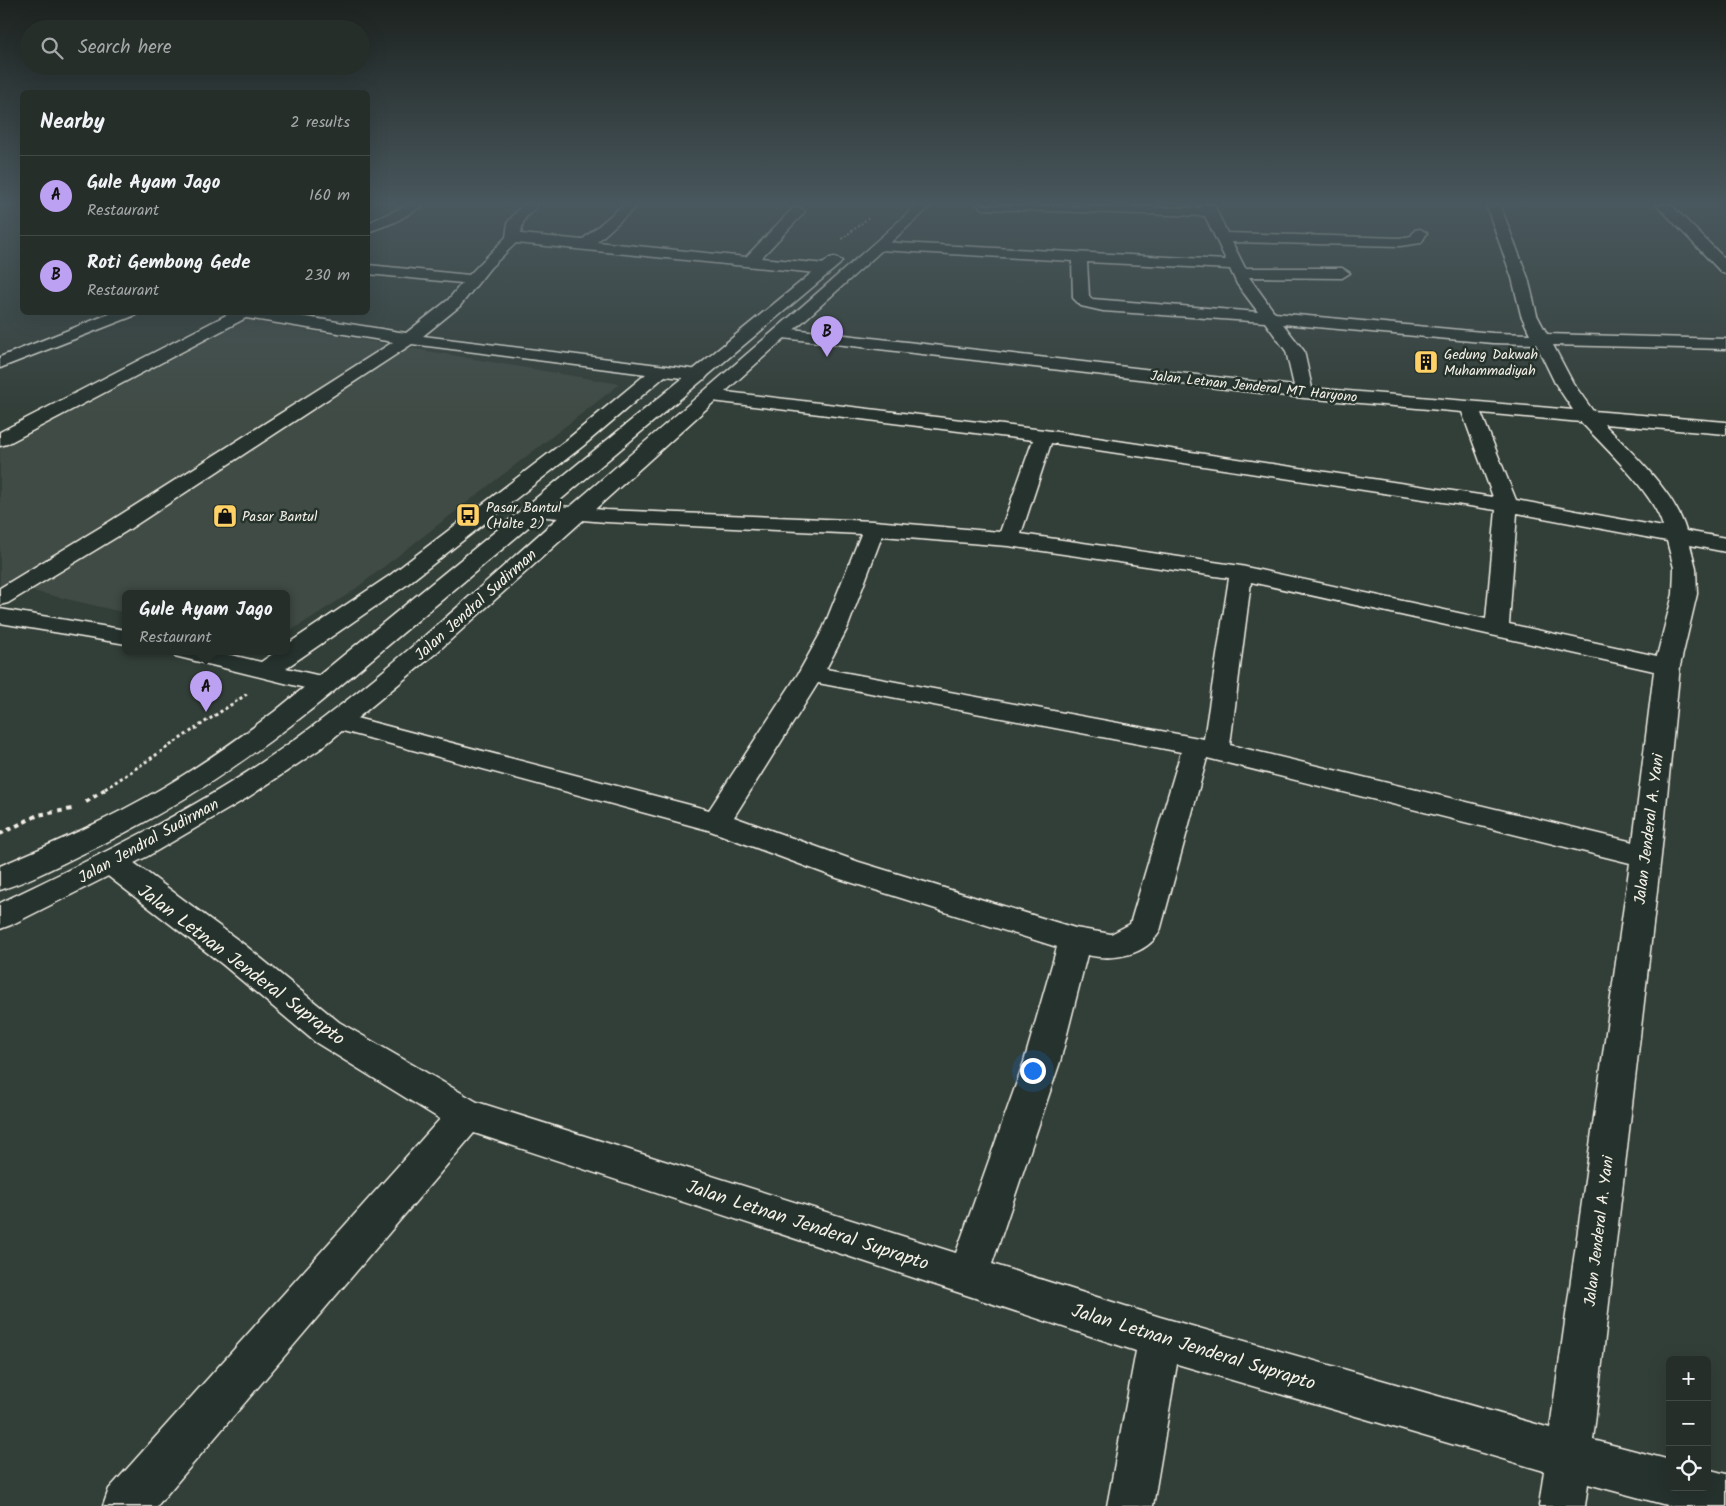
<!DOCTYPE html>
<meta charset="utf-8">
<style>
:root{--surface:#262e2a;--page:#2e3632;--text:#f1f3f6;--muted:#a4a8a8;--line:#424a47;--accent:#bca0f2}
body{margin:0;font-family:Kalam,sans-serif;background:var(--page);color:var(--text)}
.controls{position:absolute;right:15px;bottom:15px;display:grid;overflow:hidden;border-radius:8px;box-shadow:0 5px 20px #0002}
.controls button{width:45px;height:45px;display:grid;place-items:center;padding:0;border:0;border-bottom:1px solid var(--line);background:var(--surface);color:var(--text);font:25px sans-serif}
.you{position:absolute;left:1032px;top:1070px;width:18px;height:18px;margin:-12px;border:4px solid #fff;border-radius:50%;background:#1a73e8;box-shadow:0 0 0 8px #1a73e833}
.badge{display:grid;place-items:center;width:32px;height:32px;border-radius:50%;background:var(--accent);color:#111;font-size:16px;font-weight:700}
.pin{position:absolute;translate:-50% -41px;filter:drop-shadow(0 1px 2px #0008)}
.pin::after{content:'';position:absolute;top:26px;width:18px;height:15px;background:inherit;clip-path:polygon(0 0,100% 0,50% 100%)}
.popup{position:absolute;left:122px;top:590px;width:168px;height:65px;box-sizing:border-box;display:grid;place-content:center;border-radius:8px;background:var(--surface);filter:drop-shadow(0 1px 4px #0005);font-size:16px;white-space:nowrap;color:var(--muted)}
.popup b{font-size:19px;color:var(--text)}
.popup::after{content:'';position:absolute;left:50%;top:100%;margin-left:-10px;border:10px solid transparent;border-top-color:var(--surface)}
.list{margin:0;padding:0;list-style:none}
h2{display:flex;justify-content:space-between;align-items:center;height:65px;margin:0;padding:0 20px;font-size:21px}
h2 small{font-size:16px;font-weight:400;color:var(--muted)}
.list li{display:grid;grid-template-columns:32px 1fr auto;gap:15px;align-items:center;box-sizing:border-box;height:80px;padding:0 20px;border-top:1px solid var(--line)}
.list b{display:block;font-size:19px;white-space:nowrap}
.list p{margin:0;font-size:16px;white-space:nowrap;color:var(--muted)}
.list em{font-size:16px;font-style:normal;color:var(--muted)}
.icon{flex:none;width:28px;height:28px;fill:none;stroke:currentColor;stroke-width:2;stroke-linecap:round;stroke-linejoin:round}
.map{position:relative;flex:none;width:1726px;height:1506px;overflow:hidden}
.search{position:absolute;background:var(--surface);box-shadow:0 5px 20px #0002;left:20px;top:20px;width:350px;height:55px;display:flex;align-items:center;gap:12px;box-sizing:border-box;padding:0 18px;border-radius:28px;color:var(--muted);font-size:19px}
.panel{position:absolute;background:var(--surface);box-shadow:0 5px 20px #0002;left:20px;top:90px;width:350px;height:225px;border-radius:8px}
.map>svg:first-child{display:block}
.built{fill:#404b44}
.lines{fill:none;stroke-linecap:round;stroke-linejoin:round}
.minor-casing{stroke:#f4f1e8;stroke-width:3}
.major-casing{stroke:#f4f1e8;stroke-width:3}
.path-far2{stroke:#f4f1e8;stroke-width:2;stroke-dasharray:2 2;stroke-linecap:butt}
.path-far1{stroke:#f4f1e8;stroke-width:3;stroke-dasharray:3 3;stroke-linecap:butt}
.path{stroke:#f4f1e8;stroke-width:4;stroke-dasharray:4.5 4.5;stroke-linecap:butt}
.minor{fill:#26332d;fill-rule:evenodd}
.major{fill:#26332d;fill-rule:evenodd}
.labels{text-anchor:middle;stroke-width:5;stroke-linejoin:round;paint-order:stroke}
.far-poi-label{font-size:14px;fill:#f4f1e8;stroke:#26332d;text-anchor:start}
.far-street-label{font-size:14px;fill:#f4f1e8;stroke:#26332d}
.street-label{font-size:16px;fill:#f4f1e8;stroke:#26332d}
.near-street-label{font-size:19px;fill:#f4f1e8;stroke:#26332d}
</style>
<div class="map">
<svg width="1726" height="1506" viewBox="0 0 1726 1506">
<rect width="100%" height="100%" fill="#323e38"/>
<filter id="ink" filterUnits="userSpaceOnUse"><feTurbulence type="fractalNoise" baseFrequency=".02" numOctaves="2"/><feDisplacementMap in="SourceGraphic" scale="10" xChannelSelector="R" yChannelSelector="G"/><feConvolveMatrix kernelMatrix="1 2 1 2 8 2 1 2 1" color-interpolation-filters="sRGB"/></filter>
<g filter="url(#ink)">
<!-- built -->
<polygon class="built" points="241,319 620,384 350,593 286,634 286,593 126,593 126,613 20,588 0,600 0,445"/>
<g class="lines">
<defs>
<g id="minor">
<polygon points="407,205 424,205 395,222 368,232 368,223"/>
<path d="M522 205H538C527 217 523 216 521 234L582 240 623 205H638L597 242 746 257 793 208 798 207 805 211 803 214 761 258 826 264 834 269 826 274 516 243 490 268 460 306 423 336 699 370 705 371 708 375 705 379 699 380 665 376 583 446 405 586 286 668 334 679 338 685 334 691 325 693 175 656 172 651H214L261 662 277 651H286V645L389 576 569 438 646 374 412 344 125 532 8 603 0 605V588L109 522 393 342 246 318 7 444 0 446V432L232 312H275L406 333 448 300 462 283 368 274V265L469 275 506 237 508 222Z"/>
<path d="M977 205 1202 208 1200 205H1214L1227 233 1400 238 1411 236 1415 230 1420 229 1427 233 1421 243 1400 246 1232 242 1245 268H1342L1350 273 1342 278 1249 277 1275 313 1493 333 1530 334 1521 315 1512 278 1486 205H1500L1528 278 1537 315 1547 334 1726 339V349L1553 345 1573 383 1593 411 1726 422V434L1604 424C1632 453 1675 492 1686 531L1726 538V552L1690 545 1696 568 1697 594 1680 666 1661 856 1593 1440 1670 1460V1487H1707V1469L1726 1474V1506H1670L1588 1484 1585 1506H1539L1544 1471 1177 1364 1153 1506H1107L1136 1351 474 1133 157 1506H103L109 1489 440 1119 315 1042 222 964 100 870 96 862 100 854 111 851 122 854 246 946 339 1022 477 1102 956 1253 1024 1062 1057 947 837 878 708 830 328 727 324 721 328 715 337 713 709 810 798 674 823 629 861 534 606 522 535 516 527 515 524 510 527 505 535 504 606 510 874 521 1000 532 1033 440 704 400 701 396 704 392 710 390 1044 430 1493 497 1462 412 1304 398 783 338 777 337 775 333 777 329 783 328 1294 386 1286 351 1265 322 1103 311 1081 306 1073 298 1072 261 880 250 873 246 880 242 1226 260 1205 216 984 209ZM1087 262 1230 269 1237 284 1258 312 1092 299 1089 296ZM1283 324 1493 343 1536 344 1555 383 1573 410 1312 388 1304 351ZM1481 413 1581 422C1605 448 1655 494 1663 527L1516 500ZM1051 443 1496 510 1486 619 1241 566 1021 534ZM1517 513 1667 541 1674 568 1673 594 1657 656 1509 624ZM882 536 1008 546 1229 578 1204 739 826 669 847 629ZM1251 582 1654 671 1633 842 1230 745ZM818 683 1181 752 1130 924 1111 934 1075 928 859 862 734 817ZM1207 758 1630 863 1550 1428 1160 1317 992 1264 1060 1062 1087 955C1113 961 1146 956 1160 931Z"/>
<polygon points="1657,205 1671,205 1726,260 1726,274 1721,272"/>
<polygon points="114,312 138,312 136,315 0,368 0,357"/>
<polygon points="0,609 126,630 126,644 0,623"/>
</g>
<g id="major">
<path d="M917 205H932L436 653 320 749 247 798 148 856 11 925 0 929V903C89 860 179 818 261 763 373 688 470 595 570 507 686 406 803 307 917 205Z"/>
<path d="M835 257 842 261 840 264 334 691C254 757 171 813 76 857 52 869 26 882 0 890V866C56 842 112 818 164 787 203 764 239 738 274 712L830 258Z"/>
</g>
</defs>
<!-- minor casing -->
<use href="#minor" class="minor-casing"/>
<!-- major casing -->
<use href="#major" class="major-casing"/>
<!-- path-far2 -->
<polyline class="path-far2" points="842,239 868,218"/>
<!-- path-far1 -->
<polyline class="path-far1" points="105,789 247,694"/>
<!-- path -->
<g class="path">
<polyline points="86,802 107,788"/>
<polyline points="0,834 38,815 72,809"/>
</g>
<!-- minor -->
<use href="#minor" class="minor"/>
<!-- major -->
<use href="#major" class="major"/>
</g>
</g>
<!-- sky -->
<linearGradient id="sky" x2="0" y2="1"><stop stop-color="#1c221f"/><stop offset="0.49" stop-color="#49585e"/><stop offset="1" stop-color="#49585e" stop-opacity="0"/></linearGradient>
<rect width="1726" height="416" fill="url(#sky)"/>
<!-- icons -->
<defs>
<symbol id="building-square" viewBox="-11 -11 22 22"><rect x="-9" y="-9" width="18" height="18" rx="4" fill="#ffd166" stroke="#26332d"/><path d="M-4-6H4V6H1V3H-1V6H-4ZM-2.5-4.3h1.7v1.8h-1.7ZM.8-4.3h1.7v1.8H.8ZM-2.5-1h1.7V.8h-1.7ZM.8-1h1.7V.8H.8Z" fill="#111"/></symbol>
<symbol id="bus-square" viewBox="-11 -11 22 22"><rect x="-9" y="-9" width="18" height="18" rx="4" fill="#ffd166" stroke="#26332d"/><path d="M-5-6H5V4H4V6H2V4H-2V6H-4V4H-5ZM-3.5-4V0h7V-4ZM-3.5 1.2v1.5H-2V1.2ZM2 1.2v1.5H3.5V1.2Z" fill="#111"/></symbol>
<symbol id="shop-square" viewBox="-11 -11 22 22"><rect x="-9" y="-9" width="18" height="18" rx="4" fill="#ffd166" stroke="#26332d"/><path d="M-5-2.5h2.3a2.7 3.5 0 0 1 5.4 0H5L5.5 6h-11ZM-1.5-2.5h3a1.5 2.3 0 0 0-3 0Z" fill="#111"/></symbol>
</defs>
<g fill-rule="evenodd">
<use href="#building-square" x="1412" y="348" width="28" height="28"/>
<use href="#bus-square" x="454" y="501" width="28" height="28"/>
<use href="#shop-square" x="211" y="502" width="28" height="28"/>
</g>
<g class="labels">
<!-- far-poi labels -->
<g class="far-poi-label">
<text x="1444" y="359">Gedung Dakwah<tspan x="1444" dy="16">Muhammadiyah</tspan></text>
<text x="486" y="512">Pasar Bantul<tspan x="486" dy="16">(Halte 2)</tspan></text>
<text x="242" y="521">Pasar Bantul</text>
</g>
<!-- far-street labels -->
<g class="far-street-label">
<text transform="translate(1254 386) rotate(6)" y="5">Jalan Letnan Jenderal MT Haryono</text>
</g>
<!-- street labels -->
<g class="street-label">
<text transform="translate(475 604) rotate(-42)" y="6">Jalan Jendral Sudirman</text>
<text transform="translate(1648 829) rotate(-83)" y="6">Jalan Jenderal A. Yani</text>
<text transform="translate(148 840) rotate(-29)" y="6">Jalan Jendral Sudirman</text>
<text transform="translate(1598 1231) rotate(-83)" y="6">Jalan Jenderal A. Yani</text>
</g>
<!-- near-street labels -->
<g class="near-street-label">
<text transform="translate(242 964) rotate(37)" y="7">Jalan Letnan Jenderal Suprapto</text>
<text transform="translate(808 1224) rotate(18)" y="7">Jalan Letnan Jenderal Suprapto</text>
<text transform="translate(1194 1346) rotate(17)" y="7">Jalan Letnan Jenderal Suprapto</text>
</g>
</g>
</svg>
<div class="controls">
<button>+</button>
<button>−</button>
<button><svg class="icon" aria-label="locate" viewBox="0 0 24 24"><circle cx="12" cy="12" r="6"/><path d="M12 2v4M12 18v4M2 12h4M18 12h4"/></svg></button>
</div>
<div class="you"></div>
<div class="pin badge" style="left:206px;top:712px">A</div>
<div class="popup"><b>Gule Ayam Jago</b>Restaurant</div>
<div class="pin badge" style="left:827px;top:357px">B</div>
<div class="search"><svg class="icon" aria-label="search" viewBox="0 0 24 24"><circle cx="10" cy="10" r="6"/><path d="M15 15l6 6"/></svg>Search here</div>
<section class="panel">
<h2>Nearby<small>2 results</small></h2>
<ul class="list">
<li><span class="badge">A</span><div><b>Gule Ayam Jago</b><p>Restaurant</p></div><em>160 m</em></li>
<li><span class="badge">B</span><div><b>Roti Gembong Gede</b><p>Restaurant</p></div><em>230 m</em></li>
</ul>
</section>
</div>
